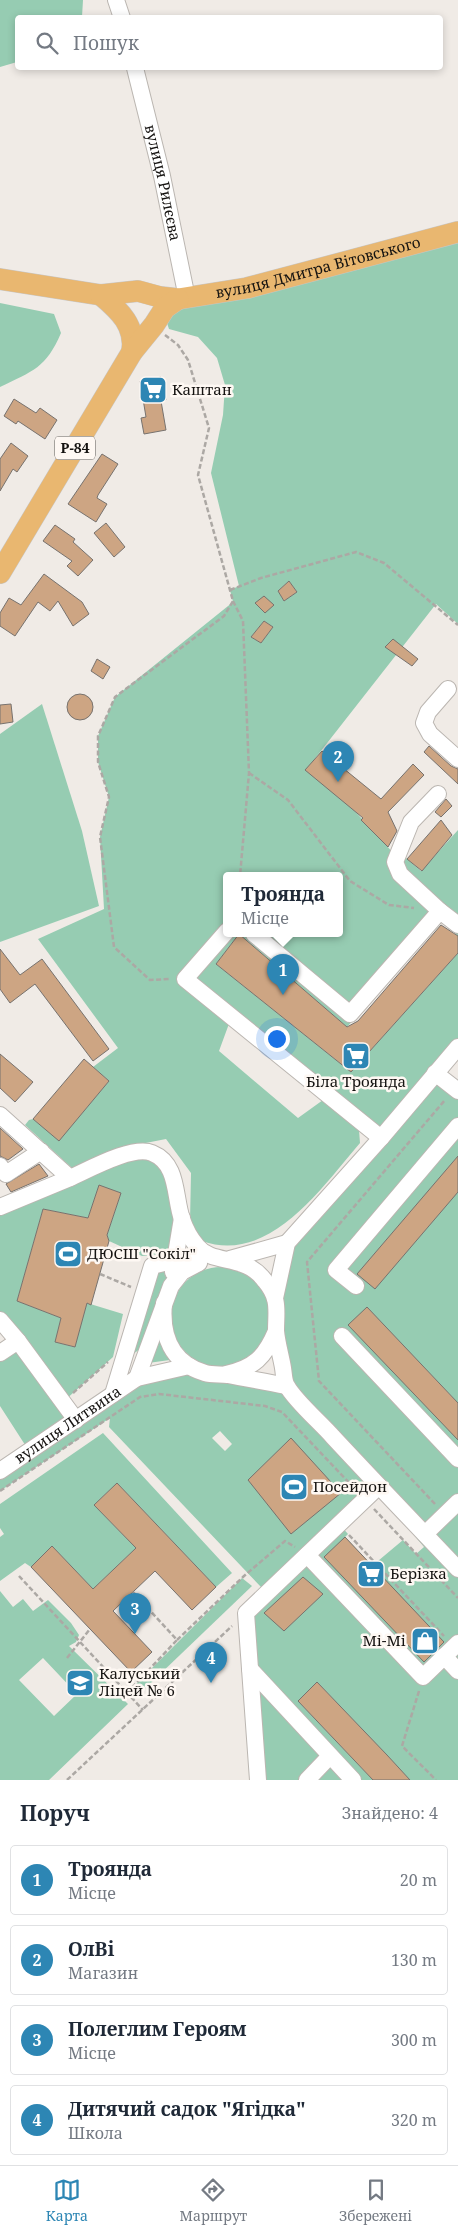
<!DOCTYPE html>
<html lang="uk">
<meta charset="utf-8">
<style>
:root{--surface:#fff;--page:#f6f6f7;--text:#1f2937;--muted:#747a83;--line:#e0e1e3;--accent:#2d86b4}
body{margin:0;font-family:"Noto Serif",serif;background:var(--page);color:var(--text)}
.you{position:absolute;left:276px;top:1038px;width:18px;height:18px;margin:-12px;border:4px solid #fff;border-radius:50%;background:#1a73e8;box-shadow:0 0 0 8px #1a73e833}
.badge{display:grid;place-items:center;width:32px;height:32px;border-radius:50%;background:var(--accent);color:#fff;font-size:16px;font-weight:700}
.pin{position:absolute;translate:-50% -41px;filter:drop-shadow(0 1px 2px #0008)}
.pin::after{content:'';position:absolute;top:26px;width:18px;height:15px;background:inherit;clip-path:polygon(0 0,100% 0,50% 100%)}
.popup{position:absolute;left:223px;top:872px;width:120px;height:65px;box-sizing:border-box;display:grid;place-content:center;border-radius:5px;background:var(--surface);filter:drop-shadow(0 1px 4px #0005);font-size:16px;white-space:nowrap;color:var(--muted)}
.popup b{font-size:19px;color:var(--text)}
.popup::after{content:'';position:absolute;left:50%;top:100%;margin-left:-10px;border:10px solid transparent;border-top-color:var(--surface)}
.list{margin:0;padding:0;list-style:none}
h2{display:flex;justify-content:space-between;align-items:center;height:65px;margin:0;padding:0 20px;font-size:21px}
h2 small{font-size:16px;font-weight:400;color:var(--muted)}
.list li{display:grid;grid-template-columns:32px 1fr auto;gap:15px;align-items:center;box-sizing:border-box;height:70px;margin:0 10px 10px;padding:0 10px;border:1px solid var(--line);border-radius:5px}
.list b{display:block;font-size:19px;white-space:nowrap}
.list p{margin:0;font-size:16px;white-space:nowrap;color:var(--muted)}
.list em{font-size:16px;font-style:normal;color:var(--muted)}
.icon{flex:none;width:28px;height:28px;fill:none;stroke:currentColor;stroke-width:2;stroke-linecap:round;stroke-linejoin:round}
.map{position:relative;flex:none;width:458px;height:1780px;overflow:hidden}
.search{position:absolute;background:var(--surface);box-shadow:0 2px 8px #0003;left:15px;right:15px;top:15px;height:55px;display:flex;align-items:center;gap:12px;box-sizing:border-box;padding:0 18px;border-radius:5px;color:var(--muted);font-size:19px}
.sheet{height:385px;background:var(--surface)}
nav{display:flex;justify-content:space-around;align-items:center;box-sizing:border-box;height:70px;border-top:1px solid var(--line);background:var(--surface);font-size:14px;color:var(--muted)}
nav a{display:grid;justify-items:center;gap:2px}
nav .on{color:var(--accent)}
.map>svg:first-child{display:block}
.green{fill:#96ccb2;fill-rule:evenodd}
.building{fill:#cda583;stroke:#77726e}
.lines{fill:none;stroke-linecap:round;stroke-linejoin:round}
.minor-casing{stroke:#bbb6b1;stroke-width:18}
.major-casing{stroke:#c7c6c6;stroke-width:22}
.path{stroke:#aca8a4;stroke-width:2.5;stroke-dasharray:5 2.5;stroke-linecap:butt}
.minor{stroke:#fff;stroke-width:16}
.major{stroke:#e9b770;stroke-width:21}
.labels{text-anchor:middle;stroke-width:5;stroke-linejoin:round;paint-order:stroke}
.shield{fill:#fef8f3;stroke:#5b5855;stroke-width:1}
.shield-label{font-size:14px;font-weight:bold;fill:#151311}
.street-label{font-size:15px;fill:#151311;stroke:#fef8f3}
.poi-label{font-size:15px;fill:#151311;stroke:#fef8f3;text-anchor:start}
</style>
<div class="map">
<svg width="458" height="1780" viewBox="0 0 458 1780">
<rect width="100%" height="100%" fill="#f0ebe6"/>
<!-- green -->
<g class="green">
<polygon points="0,0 83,0 82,17 18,18 17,62 0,67"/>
<path d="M458 239V624L436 604 306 770 352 808 396 856 406 858 421 871 458 830V936L442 922 347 1027 239 934 216 964 351 1072 458 953V1047L436 1073 458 1092V1403L367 1308 458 1440V1780H410L317 1682 298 1701 373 1780H258L246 1613 266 1593 261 1587 109 1427 110 1418 0 1491V1470L29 1451 0 1406V1353L18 1341 0 1320V1207L142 1151 161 1158 179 1222 167 1253 142 1256 109 1241 107 1235 121 1193 99 1186 88 1218 43 1209 17 1301 61 1318 55 1342 74 1347 87 1303 123 1314 113 1357 63 1402 75 1419 137 1378 189 1366 286 1386 276 1331 287 1243 380 1137 230 1021 219 1051 298 1118 323 1100 359 1130 360 1143C322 1187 270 1265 202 1241L190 1222 191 1173 166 1139 120 1148 73 1169 25 1125 29 1120 33 1119 59 1140 109 1081 93 1067 118 1048 38 939 104 909 100 837 109 797 98 762V736L115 697 233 602 230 590 239 586 211 473 223 415 225 385 217 358 198 337 169 329 167 323 174 312 194 305ZM289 581 297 592 284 601 278 591ZM264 621 273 627 261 643 251 637ZM227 876H339V934H227ZM220 1431 232 1444 225 1451 212 1438ZM384 1490 419 1529 414 1535 424 1547 416 1554 403 1540 372 1566 345 1537 348 1534 340 1525Z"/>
<path d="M0 303 54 314 61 333C46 368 33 371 0 387Z"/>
<polygon points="42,704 82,831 99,906 0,942 0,734"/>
<polygon points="164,1266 171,1272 140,1349 133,1354 155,1270"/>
<circle cx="221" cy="1317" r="50"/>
<polygon points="163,1335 177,1359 148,1363 147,1361"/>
<polygon points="103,1433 232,1573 216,1587 117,1483 94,1505 136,1548 93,1589 52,1546 31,1567 25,1563 0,1581 0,1537 4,1534 0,1528 0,1504"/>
<polygon points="242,1578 252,1586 133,1700 127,1693"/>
<path d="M0 1591 13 1607 23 1599 33 1611 48 1600 71 1623 79 1635 76 1642 69 1646 128 1704 49 1780H0ZM43 1658 77 1694 54 1716 19 1680Z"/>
</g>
<!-- building -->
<g class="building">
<polygon points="161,377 166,400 161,401 166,430 144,434 141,418 146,417 140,381"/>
<polygon points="14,399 36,413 40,408 57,420 45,439 18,421 16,424 4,416"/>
<polygon points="11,443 28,456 17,472 13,469 0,491 0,459"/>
<polygon points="102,454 118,464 98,495 97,498 107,504 96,522 68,504"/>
<polygon points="106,523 125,547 114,557 94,533"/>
<polygon points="55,525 75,539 73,542 93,560 78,576 67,566 72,561 43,541"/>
<polygon points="44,574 82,602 89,614 73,626 58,601 50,611 38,602 15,636 0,626 0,613 9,598 21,605"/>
<polygon points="289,581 297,592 284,601 278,591"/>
<polygon points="264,596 274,605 265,613 255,603"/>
<polygon points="264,621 273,627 261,643 251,637"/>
<polygon points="393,639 418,659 412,666 385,647"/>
<polygon points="97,659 110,667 103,679 91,671"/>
<circle cx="80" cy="707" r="13"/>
<polygon points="11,704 13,722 0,724 0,705"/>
<polygon points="429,746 451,766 458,769 458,784 424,752"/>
<polygon points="322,751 381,799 413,764 424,775 388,812 397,831 388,847 361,820 363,818 305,770"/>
<polygon points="446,799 452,806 441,817 435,812"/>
<polygon points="441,820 452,835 422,871 407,859"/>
<polygon points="441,925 458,936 458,953 351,1072 216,964 239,934 347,1027 358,1021"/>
<polygon points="0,949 20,975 42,959 109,1049 93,1061 35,984 10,1003 0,989"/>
<polygon points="0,1054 33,1082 15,1102 0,1088"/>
<polygon points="84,1059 109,1081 59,1141 33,1119"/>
<polygon points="0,1128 23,1149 8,1160 0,1156"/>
<polygon points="458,1156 458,1192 375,1289 357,1274"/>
<polygon points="39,1164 48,1176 11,1192 6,1184"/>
<polygon points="99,1185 121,1193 107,1235 109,1241 91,1305 87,1303 75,1347 55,1342 61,1318 17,1301 43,1209 88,1218"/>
<polygon points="367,1307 458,1403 458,1440 348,1325"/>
<polygon points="291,1438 341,1493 291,1534 248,1480"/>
<polygon points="117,1483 216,1587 192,1610 155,1571 113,1611 152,1652 131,1672 31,1567 52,1546 93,1589 136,1548 94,1505"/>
<polygon points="345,1537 444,1642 424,1662 324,1557"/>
<polygon points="303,1577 323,1594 284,1631 264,1613"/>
<polygon points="317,1682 387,1755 410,1780 373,1780 298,1701"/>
</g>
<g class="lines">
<defs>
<g id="minor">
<polyline points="116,0 122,18"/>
<path id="s1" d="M135 68 162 176 187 298"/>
<polyline points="448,689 428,712 424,723 430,734 458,759"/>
<polyline points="438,794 411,822 395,862 400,874 440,911"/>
<polyline points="227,931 185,979 381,1138"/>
<polyline points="254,934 350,1014 440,911 458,925"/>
<polyline points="435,1073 458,1091"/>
<path d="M0 1115 70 1178C90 1169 133 1145 152 1153 179 1164 174 1197 182 1219 185 1228 191 1239 197 1246 213 1266 245 1253 265 1281 280 1299 276 1310 276 1331 277 1343 281 1356 283 1368 284 1374 284 1382 287 1386 295 1401 321 1423 333 1437 374 1481 416 1525 458 1569"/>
<polyline points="0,1166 6,1174 41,1151"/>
<polyline points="0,1207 70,1178"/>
<polyline points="230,1259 287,1243"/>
<polyline points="173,1272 182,1218"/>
<polyline points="356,1286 336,1270 458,1126"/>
<polyline points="275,1298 287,1243 381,1138 458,1047"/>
<path d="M164 1303C161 1335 171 1363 205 1373 212 1375 221 1374 228 1375 248 1379 267 1382 286 1386"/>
<polyline points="0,1320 18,1341 76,1420"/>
<polyline points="342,1336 458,1459"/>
<polyline points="0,1353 18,1341"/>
<path d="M226 1374C254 1368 265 1357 276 1331"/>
<polyline points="137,1378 171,1286 182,1272 199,1263"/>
<polyline points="113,1394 152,1266 164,1263 198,1263"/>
<path id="s2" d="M0 1471 137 1378 189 1366"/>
<polyline points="425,1534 458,1502"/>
<polyline points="307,1555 423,1677 458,1643"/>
<polyline points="444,1656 458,1671"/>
<polyline points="250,1669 353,1780"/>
<polyline points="258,1780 246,1613 379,1486"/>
<polyline points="307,1780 330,1756"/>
</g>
<g id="major">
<path id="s3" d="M0 279 101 295 138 291 160 297 178 299 247 288 458 232"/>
<path d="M101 295C120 311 136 326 132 352"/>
<polyline points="0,573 132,352 154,325 165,308 178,299"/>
</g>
</defs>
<!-- minor casing -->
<use href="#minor" class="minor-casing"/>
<!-- major casing -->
<use href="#major" class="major-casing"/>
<!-- path -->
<g class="path">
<polyline points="165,335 178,345 188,360 209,428 198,475 233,601 224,616 115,697 98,736 98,762 109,797 100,837 114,947 150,980 171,979"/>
<polyline points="230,590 261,578 356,552 384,563 458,625"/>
<polyline points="233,601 243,621 249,773 240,876"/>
<polyline points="249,773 288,800 350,881 389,905 414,908"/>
<polyline points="100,1274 131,1287"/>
<polyline points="73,1393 108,1362"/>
<polyline points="0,1491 140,1397 159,1394 265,1406 282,1412 355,1489"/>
<polyline points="435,1504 319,1381 307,1262 445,1100"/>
<polyline points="374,1509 458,1598"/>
<polyline points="349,1535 444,1636"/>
<polyline points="19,1576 143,1710"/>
<polyline points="177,1640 244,1576 285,1541 295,1547"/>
<polyline points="67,1658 90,1629"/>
<polyline points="419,1691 402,1746 436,1780"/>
<polyline points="127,1693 177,1640 133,1592"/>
<polyline points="67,1780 232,1626"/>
</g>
<!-- minor -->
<use href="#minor" class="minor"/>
<!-- major -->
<use href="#major" class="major"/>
</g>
<!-- icons -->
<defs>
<symbol id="supermarket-square" viewBox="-11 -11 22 22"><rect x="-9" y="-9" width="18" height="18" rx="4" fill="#2d86b4" stroke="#fef8f3"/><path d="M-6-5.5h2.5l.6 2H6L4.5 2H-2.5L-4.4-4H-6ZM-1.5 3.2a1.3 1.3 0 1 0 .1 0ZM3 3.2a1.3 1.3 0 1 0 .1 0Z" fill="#fff"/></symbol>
<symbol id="stadium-square" viewBox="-11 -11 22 22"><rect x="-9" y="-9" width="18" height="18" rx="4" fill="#2d86b4" stroke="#fef8f3"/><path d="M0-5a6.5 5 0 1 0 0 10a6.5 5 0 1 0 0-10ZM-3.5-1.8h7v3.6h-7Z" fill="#fff"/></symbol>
<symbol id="shop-square" viewBox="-11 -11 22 22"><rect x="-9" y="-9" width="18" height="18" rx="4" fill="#2d86b4" stroke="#fef8f3"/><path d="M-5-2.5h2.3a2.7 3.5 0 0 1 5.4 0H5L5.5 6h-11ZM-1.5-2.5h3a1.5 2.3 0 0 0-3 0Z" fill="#fff"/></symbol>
<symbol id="school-square" viewBox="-11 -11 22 22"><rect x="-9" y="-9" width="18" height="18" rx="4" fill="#2d86b4" stroke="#fef8f3"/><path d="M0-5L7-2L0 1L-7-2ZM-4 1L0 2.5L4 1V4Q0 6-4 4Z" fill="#fff"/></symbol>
</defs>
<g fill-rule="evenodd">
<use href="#supermarket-square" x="137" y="374" width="32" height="32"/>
<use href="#supermarket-square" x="340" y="1040" width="32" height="32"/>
<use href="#stadium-square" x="52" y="1238" width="32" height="32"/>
<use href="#stadium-square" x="278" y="1471" width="32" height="32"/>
<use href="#supermarket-square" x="355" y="1558" width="32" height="32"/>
<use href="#shop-square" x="409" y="1625" width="32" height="32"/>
<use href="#school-square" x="64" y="1667" width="32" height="32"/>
</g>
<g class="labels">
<!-- shield labels -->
<rect class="shield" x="55" y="436.5" width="40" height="23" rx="4"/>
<g class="shield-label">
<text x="75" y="453">Р-84</text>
</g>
<!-- street labels -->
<g class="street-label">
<text dy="5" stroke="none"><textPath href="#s1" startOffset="118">вулиця Рилєєва</textPath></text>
<text dy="5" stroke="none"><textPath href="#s3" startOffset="324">вулиця Дмитра Вітовського</textPath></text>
<text dy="5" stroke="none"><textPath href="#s2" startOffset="82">вулиця Литвина</textPath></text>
</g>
<!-- poi labels -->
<g class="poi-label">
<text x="172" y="395">Каштан</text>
<text x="356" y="1087" text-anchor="middle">Біла Троянда</text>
<text x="87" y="1259">ДЮСШ "Сокіл"</text>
<text x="313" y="1492">Посейдон</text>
<text x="390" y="1579">Берізка</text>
<text x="406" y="1646" text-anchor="end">Мі-Мі</text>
<text x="99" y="1679">Калуський<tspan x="99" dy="17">Ліцей № 6</tspan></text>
</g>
</g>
</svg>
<div class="you"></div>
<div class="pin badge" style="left:283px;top:995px">1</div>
<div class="popup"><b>Троянда</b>Місце</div>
<div class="pin badge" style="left:338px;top:782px">2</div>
<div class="pin badge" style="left:135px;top:1634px">3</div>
<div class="pin badge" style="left:211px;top:1683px">4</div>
<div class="search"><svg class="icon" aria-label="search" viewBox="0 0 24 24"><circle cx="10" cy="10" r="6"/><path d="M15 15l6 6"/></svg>Пошук</div>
</div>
<section class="sheet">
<h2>Поруч<small>Знайдено: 4</small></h2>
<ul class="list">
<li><span class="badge">1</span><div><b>Троянда</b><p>Місце</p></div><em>20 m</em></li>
<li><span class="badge">2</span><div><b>ОлВі</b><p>Магазин</p></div><em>130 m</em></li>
<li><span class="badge">3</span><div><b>Полеглим Героям</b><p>Місце</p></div><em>300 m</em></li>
<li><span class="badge">4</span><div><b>Дитячий садок &quot;Ягідка&quot;</b><p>Школа</p></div><em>320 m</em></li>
</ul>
</section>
<nav>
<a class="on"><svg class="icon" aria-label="map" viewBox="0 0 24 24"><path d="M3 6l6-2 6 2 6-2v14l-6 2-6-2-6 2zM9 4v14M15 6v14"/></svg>Карта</a>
<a><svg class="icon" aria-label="directions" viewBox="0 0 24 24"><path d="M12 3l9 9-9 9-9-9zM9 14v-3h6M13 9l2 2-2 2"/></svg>Маршрут</a>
<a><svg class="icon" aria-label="saved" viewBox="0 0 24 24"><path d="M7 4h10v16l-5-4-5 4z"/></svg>Збережені</a>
</nav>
